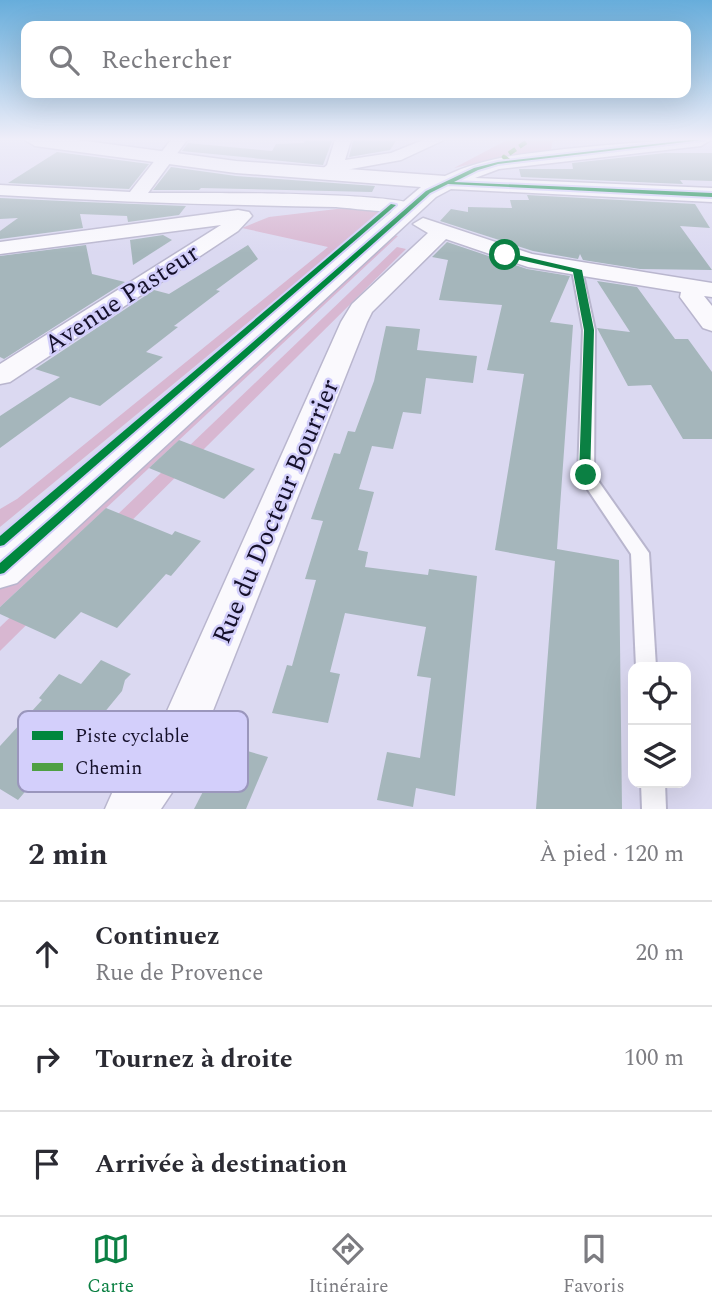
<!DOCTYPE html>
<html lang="fr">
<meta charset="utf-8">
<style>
:root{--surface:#fff;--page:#f2f2f3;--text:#2b2b33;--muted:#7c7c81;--line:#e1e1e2;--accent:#0b8043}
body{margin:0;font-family:Spectral,serif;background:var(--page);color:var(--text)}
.controls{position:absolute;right:21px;bottom:21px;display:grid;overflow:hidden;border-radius:14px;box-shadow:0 7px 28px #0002}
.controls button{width:63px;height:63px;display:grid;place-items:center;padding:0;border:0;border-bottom:2px solid var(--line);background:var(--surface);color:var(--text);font:35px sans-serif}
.stop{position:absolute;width:21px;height:21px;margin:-16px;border:5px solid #0b8043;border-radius:50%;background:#fff}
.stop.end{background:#0b8043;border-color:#fff;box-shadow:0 2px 7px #0008}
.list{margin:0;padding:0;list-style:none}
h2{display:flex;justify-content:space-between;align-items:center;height:91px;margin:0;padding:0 28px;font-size:30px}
h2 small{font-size:23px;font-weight:400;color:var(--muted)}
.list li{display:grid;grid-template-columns:46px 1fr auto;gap:21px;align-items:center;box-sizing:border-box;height:105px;padding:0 28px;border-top:2px solid var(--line)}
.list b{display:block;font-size:26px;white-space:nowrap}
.list p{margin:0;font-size:23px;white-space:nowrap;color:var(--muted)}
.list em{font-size:23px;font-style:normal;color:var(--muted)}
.icon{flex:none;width:38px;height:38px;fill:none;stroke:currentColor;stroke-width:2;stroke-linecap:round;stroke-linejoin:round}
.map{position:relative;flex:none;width:712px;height:809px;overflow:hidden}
.search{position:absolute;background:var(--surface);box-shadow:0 7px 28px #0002;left:21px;right:21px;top:21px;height:77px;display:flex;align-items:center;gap:18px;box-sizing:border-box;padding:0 24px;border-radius:14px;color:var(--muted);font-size:26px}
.sheet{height:406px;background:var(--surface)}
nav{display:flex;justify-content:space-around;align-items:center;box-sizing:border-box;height:98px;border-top:2px solid var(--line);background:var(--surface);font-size:19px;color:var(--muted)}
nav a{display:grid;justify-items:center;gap:4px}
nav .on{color:var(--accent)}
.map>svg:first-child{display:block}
.green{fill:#d8b7d1}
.building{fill:#a5b6bb}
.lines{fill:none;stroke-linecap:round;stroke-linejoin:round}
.service-casing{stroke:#b9b6ce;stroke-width:4}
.minor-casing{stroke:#b9b6ce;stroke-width:3}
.tertiary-casing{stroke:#b9b6ce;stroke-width:3}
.service{fill:#faf9fd;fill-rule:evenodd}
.minor{fill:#faf9fd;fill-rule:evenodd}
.tertiary{fill:#faf9fd;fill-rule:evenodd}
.quiet{stroke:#4ea043;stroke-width:4.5;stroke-dasharray:8 4.5;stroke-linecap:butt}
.cycleway-casing{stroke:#d3cffb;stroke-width:4}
.cycleway{fill:#00873e;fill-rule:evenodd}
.route{fill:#0b8043}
.labels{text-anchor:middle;stroke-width:5;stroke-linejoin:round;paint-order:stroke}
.street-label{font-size:26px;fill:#15102a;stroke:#d3cffb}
.key{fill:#d3cffb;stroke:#9a96bc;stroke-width:2}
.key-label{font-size:19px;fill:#15102a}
</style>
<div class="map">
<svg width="712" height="809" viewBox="0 0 712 809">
<rect width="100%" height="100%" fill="#dbd9f1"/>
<!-- green -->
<g class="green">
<polygon points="507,140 555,140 552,142 551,153 495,159 454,168"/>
<polygon points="345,208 382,212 0,527 0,509 17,499 328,247 242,228 269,217"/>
<polygon points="390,234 398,236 0,607 0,585"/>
<polygon points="397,247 406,249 0,651 0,627"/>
</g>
<!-- building -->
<g class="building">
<polygon points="305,140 332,141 323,165 182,151 188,143 272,151 276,144 304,143"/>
<polygon points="353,141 362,140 396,141 390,150 349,157"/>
<polygon points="57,152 149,164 129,189 8,183"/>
<polygon points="665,153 712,153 712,181 680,180 683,184 521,177 519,169 573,169 572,163"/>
<polygon points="171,167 236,176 375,186 372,192 201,188 199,190 153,190"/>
<polygon points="527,195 695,204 710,228 680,226 712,270 640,269 583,260 580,254 578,259 533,251 440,221 451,209 468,212 468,207 512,208 510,200 529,200"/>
<polygon points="0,198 84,202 186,206 179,215 128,222 127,216 80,214 83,228 0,239 0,231 18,218 0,219"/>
<polygon points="163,235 172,240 133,265 130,240"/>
<polygon points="447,242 527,269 570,276 550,322 573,325 557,549 619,560 622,809 536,809 555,561 495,550 524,374 487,370 502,305 439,300 448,260 432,257"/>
<polygon points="86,245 92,274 125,282 4,359 0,357 0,256"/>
<polygon points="248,245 258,259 216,290 220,291 174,326 178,327 146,352 163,357 100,406 70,397 0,448 0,416 60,377 35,369 154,290 169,294"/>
<polygon points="597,281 637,287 675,339 688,339 712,372 712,439 683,439 651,385 628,386 597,328 630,332"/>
<polygon points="386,326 420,329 417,350 477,356 473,383 426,378 421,414 403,412 393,449 372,446 359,489 374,492 358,550 368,552 365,567 428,575 429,569 477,576 455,796 416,788 413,807 377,800 387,752 420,758 431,678 417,676 426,627 345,613 330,672 340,674 328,723 272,713 287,665 292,666 316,580 305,579 323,521 311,519 334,453 340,454 348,431 355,432 374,381"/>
<polygon points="179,440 255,469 224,499 149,468"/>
<polygon points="106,508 172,535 175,531 201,541 171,576 166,574 117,628 81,612 55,639 0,614 0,607"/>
<polygon points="101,660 131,674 125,680 122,691 71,753 62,748 18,800 0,789 0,746 42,700 39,698 59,674 81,684"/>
<polygon points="227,745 268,757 246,809 194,809"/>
</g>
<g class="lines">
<defs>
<g id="service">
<polygon points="577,267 582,270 595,330 594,475 649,553 656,667 636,667 631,554 578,475 583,330 572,270"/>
<polygon points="641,783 665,783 666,809 642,809"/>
</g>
<g id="minor">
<path d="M171 140H187L148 193C183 193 406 191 419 207 411 217 352 208 336 207 224 205 112 202 0 195V185L130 192Z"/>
<polygon points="335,140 351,140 345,160 391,153 423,140 444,140 401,160 340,171 326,179 320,178 317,174 327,165"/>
<polygon points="238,210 249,212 252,216 238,231 10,382 0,384 0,364 221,225 0,254 0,242"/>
<polygon points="423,218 532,254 712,283 712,297 704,296 712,306 712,331 703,328 680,297 681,292 528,267 446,239 372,312 367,322 193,761 161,809 105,809 113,791 159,729 341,322 352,304 428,233 413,224"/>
</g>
<path id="tertiary" d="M25 140H78L236 161 445 176C484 157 523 154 565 149 614 144 661 140 711 140L701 146 499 169 475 178 712 188V202L451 189 436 197 17 583 0 588V543L421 187 236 173 35 146Z"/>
</defs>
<!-- service casing -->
<use href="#service" class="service-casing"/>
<!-- minor casing -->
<use href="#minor" class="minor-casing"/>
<!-- tertiary casing -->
<use href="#tertiary" class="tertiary-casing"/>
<!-- service -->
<use href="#service" class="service"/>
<!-- minor -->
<use href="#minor" class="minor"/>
<!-- tertiary -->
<use href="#tertiary" class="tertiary"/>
<!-- quiet -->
<polyline class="quiet" points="509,161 504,157 529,140"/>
<defs>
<g id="cycleway">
<polygon points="689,140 703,140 498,164 478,170 454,182 712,193 712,197 448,184 430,193 4,573 0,574 0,563 426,191 474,168 498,162"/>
<polygon points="391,204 396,205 4,545 0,546 0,536"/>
</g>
</defs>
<!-- cycleway casing -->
<use href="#cycleway" class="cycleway-casing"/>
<!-- cycleway -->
<use href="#cycleway" class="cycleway"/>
</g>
<!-- sky -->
<linearGradient id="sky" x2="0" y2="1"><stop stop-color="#67addb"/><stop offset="0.55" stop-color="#efeef9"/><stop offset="1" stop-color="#efeef9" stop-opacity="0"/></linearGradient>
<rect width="712" height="253" fill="url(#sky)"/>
<!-- route -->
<polygon class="route" points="505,252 582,270 594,330 590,478 579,475 584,330 573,272 502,256"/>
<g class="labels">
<!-- street labels -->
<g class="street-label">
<text transform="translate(121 298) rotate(-33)" y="9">Avenue Pasteur</text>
<text transform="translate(275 511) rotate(-67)" y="9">Rue du Docteur Bourrier</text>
</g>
</g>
<!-- legend -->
<rect x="18" y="711" width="230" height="81" rx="10" class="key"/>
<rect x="32" y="731" width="31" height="9" fill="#00873e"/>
<rect x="32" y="763" width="31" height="8" fill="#4ea043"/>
<g class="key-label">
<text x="75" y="742">Piste cyclable</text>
<text x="75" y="774">Chemin</text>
</g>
</svg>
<div class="controls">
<button><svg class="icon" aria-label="locate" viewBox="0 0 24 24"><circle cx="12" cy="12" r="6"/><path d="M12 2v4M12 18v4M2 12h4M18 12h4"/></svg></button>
<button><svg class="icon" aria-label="layers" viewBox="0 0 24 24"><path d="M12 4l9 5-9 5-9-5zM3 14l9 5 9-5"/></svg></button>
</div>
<div class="stop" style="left:505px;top:255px"></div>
<div class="stop end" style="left:586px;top:475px"></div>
<div class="search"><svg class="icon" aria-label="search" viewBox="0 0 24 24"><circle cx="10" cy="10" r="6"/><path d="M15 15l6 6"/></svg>Rechercher</div>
</div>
<section class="sheet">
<h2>2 min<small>À pied · 120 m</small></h2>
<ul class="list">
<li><svg class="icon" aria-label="ahead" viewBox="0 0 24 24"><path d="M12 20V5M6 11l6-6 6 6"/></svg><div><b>Continuez</b><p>Rue de Provence</p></div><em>20 m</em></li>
<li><svg class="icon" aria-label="right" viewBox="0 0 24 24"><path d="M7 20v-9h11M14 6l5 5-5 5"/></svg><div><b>Tournez à droite</b></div><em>100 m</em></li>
<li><svg class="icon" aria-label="arrive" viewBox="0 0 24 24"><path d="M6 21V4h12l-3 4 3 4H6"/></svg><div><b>Arrivée à destination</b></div></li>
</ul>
</section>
<nav>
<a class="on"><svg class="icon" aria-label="map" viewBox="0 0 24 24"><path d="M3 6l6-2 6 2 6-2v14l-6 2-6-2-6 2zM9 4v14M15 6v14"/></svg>Carte</a>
<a><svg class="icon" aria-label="directions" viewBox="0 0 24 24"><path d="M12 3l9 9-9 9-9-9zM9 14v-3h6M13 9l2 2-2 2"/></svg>Itinéraire</a>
<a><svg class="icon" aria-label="saved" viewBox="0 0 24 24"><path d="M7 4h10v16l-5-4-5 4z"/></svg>Favoris</a>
</nav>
